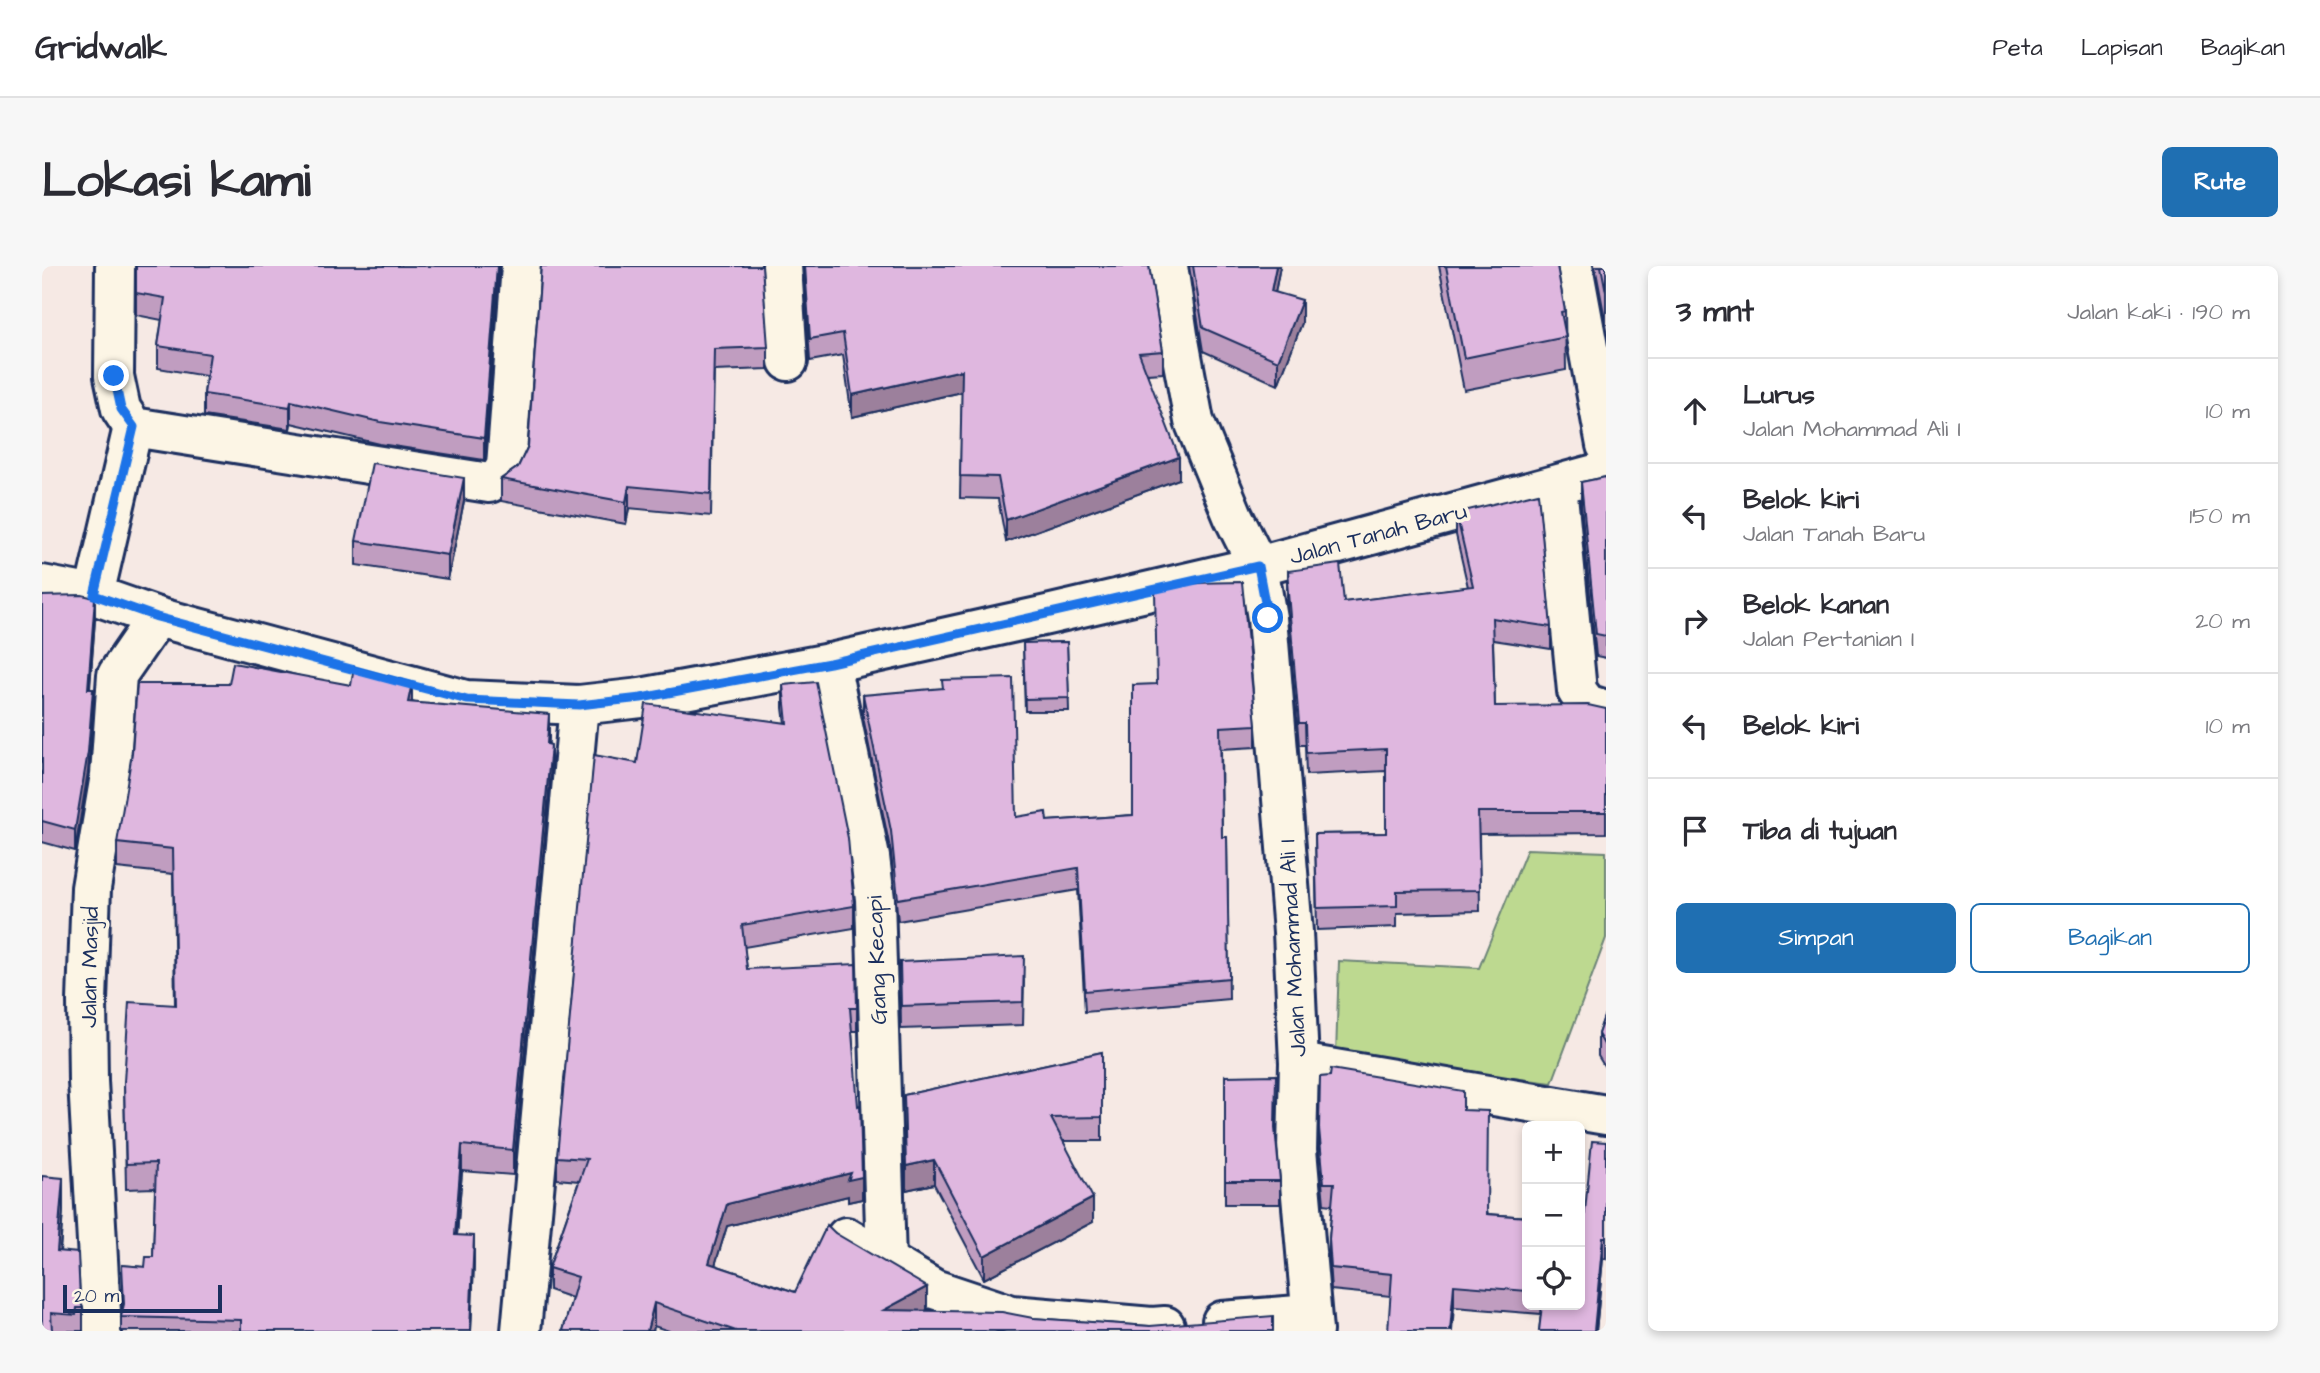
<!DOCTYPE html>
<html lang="id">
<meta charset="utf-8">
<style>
:root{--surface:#fff;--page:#f7f7f7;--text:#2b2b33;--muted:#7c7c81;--line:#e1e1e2;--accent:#1f6fb2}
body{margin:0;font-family:"Architects Daughter",sans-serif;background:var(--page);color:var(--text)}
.controls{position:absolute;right:21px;bottom:21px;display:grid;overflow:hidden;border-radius:10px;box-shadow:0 4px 10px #0003}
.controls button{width:63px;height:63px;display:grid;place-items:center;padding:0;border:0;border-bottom:2px solid var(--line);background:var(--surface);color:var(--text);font:35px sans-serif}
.scale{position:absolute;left:21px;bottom:18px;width:159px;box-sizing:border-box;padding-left:7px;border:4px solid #1b2f5e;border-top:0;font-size:19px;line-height:24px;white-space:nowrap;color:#1b2f5e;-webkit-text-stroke:5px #fcf5e5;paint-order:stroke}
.stop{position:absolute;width:21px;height:21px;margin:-16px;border:5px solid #1a73e8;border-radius:50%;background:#fff}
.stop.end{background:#1a73e8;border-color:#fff;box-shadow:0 2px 7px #0008}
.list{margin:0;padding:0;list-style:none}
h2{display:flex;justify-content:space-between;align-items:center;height:91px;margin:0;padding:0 28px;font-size:30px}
h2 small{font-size:23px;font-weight:400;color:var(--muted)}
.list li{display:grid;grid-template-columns:46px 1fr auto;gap:21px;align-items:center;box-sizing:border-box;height:105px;padding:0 28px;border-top:2px solid var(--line)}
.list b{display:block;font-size:26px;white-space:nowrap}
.list p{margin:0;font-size:23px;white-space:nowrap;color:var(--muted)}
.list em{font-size:23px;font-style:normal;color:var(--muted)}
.actions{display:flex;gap:14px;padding:21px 28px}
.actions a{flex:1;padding:16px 0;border:2px solid var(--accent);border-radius:10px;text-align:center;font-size:24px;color:var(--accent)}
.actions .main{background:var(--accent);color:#fff}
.icon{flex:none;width:38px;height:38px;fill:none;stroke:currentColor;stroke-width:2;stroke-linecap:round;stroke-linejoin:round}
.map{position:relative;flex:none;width:1564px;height:1065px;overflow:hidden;border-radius:10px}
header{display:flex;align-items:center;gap:42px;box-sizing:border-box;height:98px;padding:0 35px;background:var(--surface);border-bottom:2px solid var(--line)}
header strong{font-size:33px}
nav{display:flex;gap:38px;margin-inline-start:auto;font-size:24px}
.intro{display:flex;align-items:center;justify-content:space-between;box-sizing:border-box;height:168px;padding:0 42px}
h1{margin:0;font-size:49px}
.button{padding:18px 32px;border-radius:10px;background:var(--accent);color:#fff;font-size:24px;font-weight:700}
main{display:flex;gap:42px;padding:0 42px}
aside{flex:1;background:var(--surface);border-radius:10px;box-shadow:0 4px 10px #0003}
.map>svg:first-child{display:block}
.green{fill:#bdd990;stroke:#6c8477;stroke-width:2}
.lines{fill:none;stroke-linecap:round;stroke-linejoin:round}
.street-casing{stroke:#1b2f5e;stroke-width:44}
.secondary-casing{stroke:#1b2f5e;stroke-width:44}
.street{stroke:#fcf5e5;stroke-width:38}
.secondary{stroke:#fcf5e5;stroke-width:38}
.wall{fill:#c09dc0;stroke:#1b2f5e;stroke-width:2}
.shaded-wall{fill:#9c809c;stroke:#1b2f5e;stroke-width:2}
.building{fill:#dfb7df;stroke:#1b2f5e;stroke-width:2}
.route{stroke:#1a73e8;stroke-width:9}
.labels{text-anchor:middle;stroke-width:7;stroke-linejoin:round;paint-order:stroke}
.street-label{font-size:23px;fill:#1b2f5e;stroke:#fcf5e5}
</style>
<header>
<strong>Gridwalk</strong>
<nav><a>Peta</a><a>Lapisan</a><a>Bagikan</a></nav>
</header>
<div class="intro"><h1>Lokasi kami</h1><a class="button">Rute</a></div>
<main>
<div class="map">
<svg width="1564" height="1065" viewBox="0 0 1564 1065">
<rect width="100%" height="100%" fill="#f6e9e4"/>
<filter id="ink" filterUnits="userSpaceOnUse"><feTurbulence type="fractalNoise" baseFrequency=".0143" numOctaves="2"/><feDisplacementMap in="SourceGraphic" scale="14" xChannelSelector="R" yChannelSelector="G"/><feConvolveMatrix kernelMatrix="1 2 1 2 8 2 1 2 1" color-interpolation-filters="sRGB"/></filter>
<g filter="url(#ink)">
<!-- green -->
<polygon class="green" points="1485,583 1564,586 1564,672 1510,817 1294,790 1297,695 1437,702"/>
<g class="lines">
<defs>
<g id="street">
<polyline points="73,0 72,110 79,143 91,161 447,217 457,212 464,200 479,0"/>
<polyline points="740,0 746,95"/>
<polyline points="1126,0 1136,69 1152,155 1191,250 1216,300 1225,352 1251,666 1257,797 1255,884 1271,1065"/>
<polyline points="1531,0 1564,179"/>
<polyline points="1515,219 1535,425 1545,438 1564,444"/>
<polyline points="52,329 91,161"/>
<polyline points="788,397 828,591 833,633 844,995"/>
<polyline points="1257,797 1564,849"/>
<polyline points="804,971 892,1023 970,1049 1110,1061 1123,1060"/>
<polyline points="1180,1055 1269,1048"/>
<polyline points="60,1065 46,815 45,735 49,622 68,509 75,409 115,351"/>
<polyline points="479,1065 537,439"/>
</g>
<polyline id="secondary" points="0,319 52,329 115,351 424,434 537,439 599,432 788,397 1005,349 1216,300 1564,205"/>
</defs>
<!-- street casing -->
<use href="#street" class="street-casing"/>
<!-- secondary casing -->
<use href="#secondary" class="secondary-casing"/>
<!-- street -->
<use href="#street" class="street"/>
<!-- secondary -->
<use href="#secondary" class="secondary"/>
</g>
<!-- wall -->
<g class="wall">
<polygon points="94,0 457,0 442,194 338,178 249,157 248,163 162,150 162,128 164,110 116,102 116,80 120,54 94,49"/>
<polygon points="499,0 726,81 726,103 672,105 669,250 587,242 584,258 459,235 459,213 476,201 486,180"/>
<polygon points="762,0 1107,0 1121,85 1121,107 1105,108 1137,213 964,276 956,233 918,232 920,126 810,151 801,89 768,95"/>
<polygon points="1147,0 1238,0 1233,26 1260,57 1236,119 1161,85"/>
<polygon points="1397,0 1515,0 1523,45 1524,104 1422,124"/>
<polygon points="1553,0 1564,0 1564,58"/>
<polygon points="1564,211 1564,392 1554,390 1539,238 1539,216"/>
<polygon points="422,235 406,313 314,299 314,275"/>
<polygon points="1414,247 1509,361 1509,383 1451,374 1453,440 1564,443 1564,567 1437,568 1438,645 1355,647 1355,661 1275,664 1273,568 1344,567 1344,505 1264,509 1263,479 1257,479 1245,337 1245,315 1246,315 1246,305 1302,336 1426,321 1414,269"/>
<polygon points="0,330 53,353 48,423 51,443 46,506 33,585 0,576"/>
<polygon points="1025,376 1027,445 983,445 981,377"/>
<polygon points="741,419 812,640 812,662 702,681 705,703 815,742 815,765 810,765 820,933 806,936 806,930 685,960 673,999 753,1026 793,967 885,1044 883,1045 1108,1060 1231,1065 627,1065 612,1060 611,1065 521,1065 530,1032 507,1024 507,1002 537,915 515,913 515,891 595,497 743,457 741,442"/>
<polygon points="1091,419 1214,459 1214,481 1179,483 1180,571 1185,571 1187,733 1043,746 1036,624 856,655 849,587 821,451 821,429 974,551 1005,555 1091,549"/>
<polygon points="370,436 507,478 509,504 471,909 420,905 415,969 432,996 429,1065 79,1065 79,1051 81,1043 80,999 103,1001 111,991 113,922 84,923 82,816 133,739 131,608 75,602 75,577"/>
<polygon points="858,696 982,714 981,759 859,763"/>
<polygon points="1564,745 1564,803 1556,790 1556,768"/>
<polygon points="1060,786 1060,875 1021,875 1051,956 942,1013 892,918 864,924 862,829"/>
<polygon points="1183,810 1234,867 1238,915 1238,938 1183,938"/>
<polygon points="1278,811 1421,844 1446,948 1485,951 1485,1039 1538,1039 1542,955 1564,876 1564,993 1561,992 1554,1065 1497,1065 1499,1048 1412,1041 1349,1030 1289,1024 1287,995 1287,973 1290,939 1282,938 1277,883"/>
<polygon points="21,944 18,986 41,1042 41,1065 0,1065"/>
</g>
<!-- shaded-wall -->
<g class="shaded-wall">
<polygon points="455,0 457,0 442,194 442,172"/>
<polygon points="1234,0 1238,0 1229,49 1229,25"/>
<polygon points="1260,34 1260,57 1236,119 1236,95"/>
<polygon points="920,104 920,126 810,151 810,129"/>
<polygon points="249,135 249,157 248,163 248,141"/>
<polygon points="1137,191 1137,213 964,276 964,254"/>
<polygon points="422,212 422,235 406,313 406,289"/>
<polygon points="587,220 587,242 584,258 584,236"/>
<polygon points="53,332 53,353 46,443 46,423"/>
<polygon points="370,417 370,442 366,436"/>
<polygon points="51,423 51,443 46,506 33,585 33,564"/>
<polygon points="507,448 507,473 505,503 505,478"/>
<polygon points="509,479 509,504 471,909 471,884"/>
<polygon points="420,879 420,905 413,994 413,969"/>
<polygon points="892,894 892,918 864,924 864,900"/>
<polygon points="809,907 820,911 820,933 806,936 806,930 685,960 667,1019 667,997 685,938"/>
<polygon points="21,912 21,944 15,1018 15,985"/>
<polygon points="1051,932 1051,956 942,1013 942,990"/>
<polygon points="432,970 432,996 429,1065 428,1065"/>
<polygon points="1561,971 1561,992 1554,1065 1552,1065"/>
<polygon points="1412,1019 1412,1041 1410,1065 1408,1065"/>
<polygon points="885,1021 885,1044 845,1065 842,1044"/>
<polygon points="612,1037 612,1060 611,1065 605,1065"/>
</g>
<!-- building -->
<g class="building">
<polygon points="94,0 455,0 442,172 338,156 249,135 248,141 162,128 168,88 116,80 123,32 94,27"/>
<polygon points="499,0 720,0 726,81 672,83 669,228 587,220 584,236 459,213 476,201 486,180"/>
<polygon points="763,0 1107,0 1121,85 1097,87 1137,191 964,254 956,211 918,210 920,104 810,129 801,67 768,73"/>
<polygon points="1151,0 1234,0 1229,25 1260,34 1236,95 1161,62"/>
<polygon points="1404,0 1515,0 1523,45 1519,46 1524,71 1422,92"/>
<polygon points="1559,0 1564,0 1564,26"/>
<polygon points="330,197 422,212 406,289 314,275"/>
<polygon points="1564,211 1564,370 1554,368 1539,216"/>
<polygon points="1496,227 1509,361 1450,352 1453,440 1546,439 1564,443 1564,546 1436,546 1438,624 1355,625 1355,640 1275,642 1273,568 1344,567 1344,483 1264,487 1263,457 1257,457 1245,315 1247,315 1246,305 1298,298 1302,336 1431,320 1414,247"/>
<polygon points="1200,316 1214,459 1178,461 1180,571 1185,571 1187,712 1043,725 1036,602 856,633 849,565 821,429 901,422 900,414 971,412 974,551 1004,546 1005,555 1091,549 1091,419 1115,418 1113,325 1145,317"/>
<polygon points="40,329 53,332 46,423 51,423 46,486 33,564 0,555 0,330"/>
<polygon points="1025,376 1027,432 983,433 981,377"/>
<polygon points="191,397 309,419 312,401 370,417 366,436 507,448 505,478 509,479 471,884 420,879 413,969 432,970 428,1065 199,1065 199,1054 79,1051 82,1038 80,999 103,1001 104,991 111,991 114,897 84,898 82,816 87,736 134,739 131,583 75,577 90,487 95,418 187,418"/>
<polygon points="774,416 806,572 812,640 700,659 705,703 814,698 815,742 808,742 816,840 818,839 820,911 806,914 809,907 685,938 667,997 753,1026 785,959 793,967 885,1021 842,1044 960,1046 991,1052 1108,1060 1231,1050 1231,1065 694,1065 612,1037 605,1065 521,1065 536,1011 507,1002 545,893 515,891 552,489 595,497 604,438 745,457 741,419"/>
<polygon points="982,690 981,736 859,740 858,696"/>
<polygon points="1564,745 1564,782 1556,768"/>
<polygon points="1060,786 1060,851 1009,852 1051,932 942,990 892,894 864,900 862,829"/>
<polygon points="1289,803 1421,825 1421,844 1446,845 1445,948 1485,951 1485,1025 1412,1019 1408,1065 1346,1065 1350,1008 1289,1002 1287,973 1292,917 1282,917 1277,862 1278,811 1288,810"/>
<polygon points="1234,809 1233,862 1238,915 1183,915 1183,810"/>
<polygon points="1550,875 1564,876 1564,971 1561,971 1552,1065 1497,1065 1500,1039 1538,1039 1538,955 1542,955"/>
<polygon points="0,910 21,912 15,985 36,987 38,1034 41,1042 35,1042 34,1049 9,1047 10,1065 0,1065"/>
</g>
</g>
<g class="lines" filter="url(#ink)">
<!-- route -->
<polyline class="route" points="72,110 79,143 92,161 52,329 115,351 425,434 537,439 599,432 788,397 1216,300 1226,352"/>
</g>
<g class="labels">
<!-- street labels -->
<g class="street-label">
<text transform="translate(1336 267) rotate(-15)" y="8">Jalan Tanah Baru</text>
<text transform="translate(1250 682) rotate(-93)" y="8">Jalan Mohammad Ali I</text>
<text transform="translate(834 694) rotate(-92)" y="8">Gang Kecapi</text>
<text transform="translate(47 701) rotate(-89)" y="8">Jalan Masjid</text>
</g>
</g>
</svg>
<div class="controls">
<button>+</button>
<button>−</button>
<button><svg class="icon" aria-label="locate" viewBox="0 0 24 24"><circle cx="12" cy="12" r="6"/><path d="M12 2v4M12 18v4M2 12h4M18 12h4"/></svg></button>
</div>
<div class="scale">20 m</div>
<div class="stop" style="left:1226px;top:352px"></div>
<div class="stop end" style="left:72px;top:110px"></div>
</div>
<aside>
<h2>3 mnt<small>Jalan kaki · 190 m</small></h2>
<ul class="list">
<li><svg class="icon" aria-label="ahead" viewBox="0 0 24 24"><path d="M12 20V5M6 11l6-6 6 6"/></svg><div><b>Lurus</b><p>Jalan Mohammad Ali I</p></div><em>10 m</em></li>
<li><svg class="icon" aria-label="left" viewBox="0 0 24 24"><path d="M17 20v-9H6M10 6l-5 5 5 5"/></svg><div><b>Belok kiri</b><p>Jalan Tanah Baru</p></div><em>150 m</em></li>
<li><svg class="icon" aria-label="right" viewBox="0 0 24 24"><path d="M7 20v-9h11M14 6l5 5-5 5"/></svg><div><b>Belok kanan</b><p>Jalan Pertanian I</p></div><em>20 m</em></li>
<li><svg class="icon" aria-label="left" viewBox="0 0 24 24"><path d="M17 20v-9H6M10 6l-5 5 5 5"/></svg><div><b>Belok kiri</b></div><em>10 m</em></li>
<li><svg class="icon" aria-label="arrive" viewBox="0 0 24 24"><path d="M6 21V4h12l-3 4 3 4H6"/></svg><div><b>Tiba di tujuan</b></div></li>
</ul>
<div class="actions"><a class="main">Simpan</a><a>Bagikan</a></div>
</aside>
</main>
